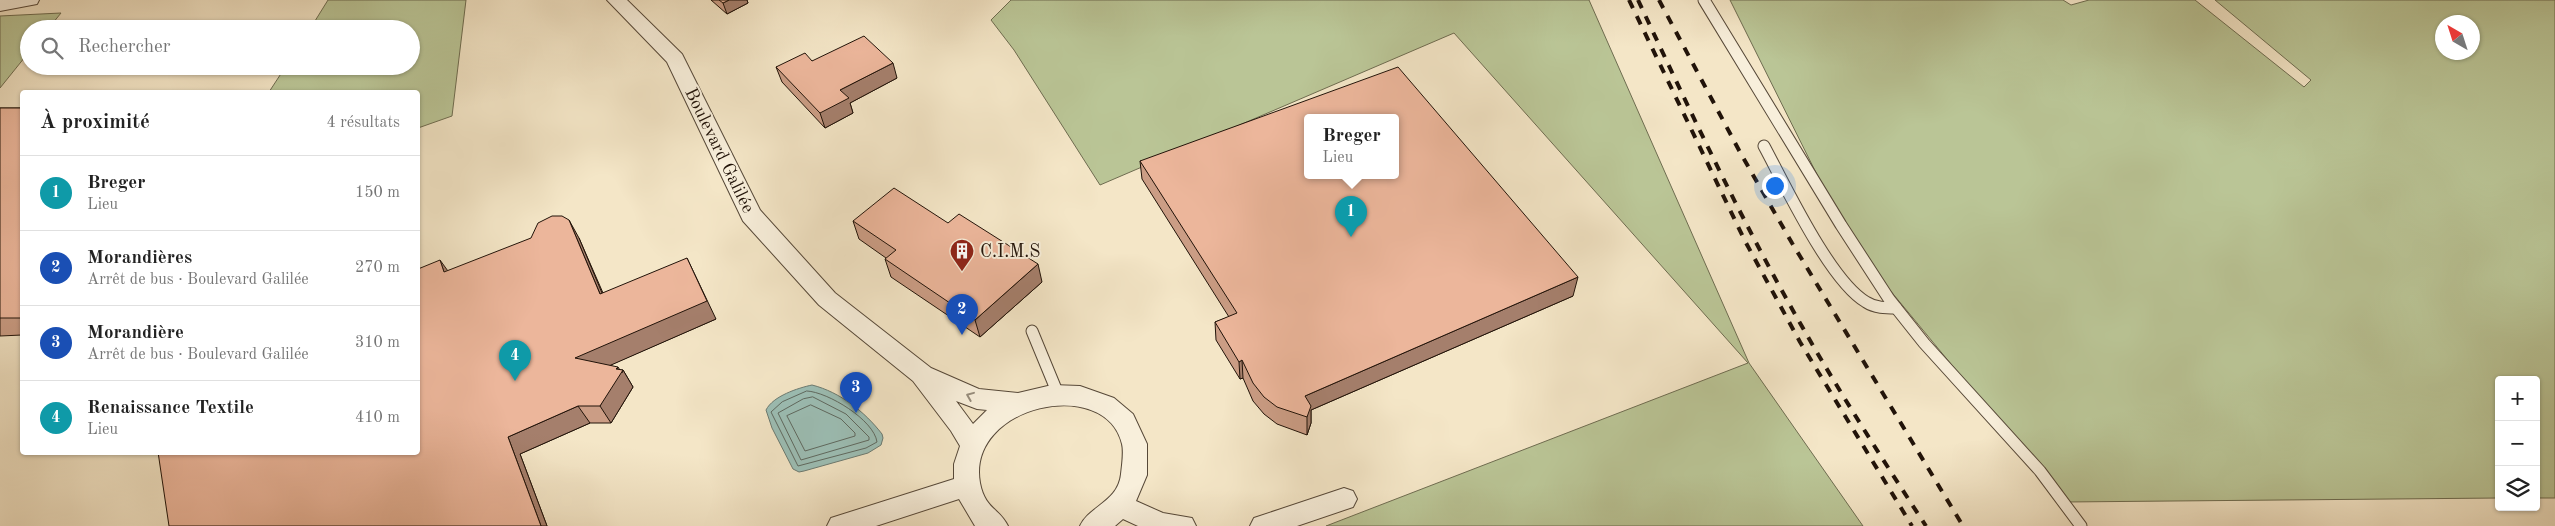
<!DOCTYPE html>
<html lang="fr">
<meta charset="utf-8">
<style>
:root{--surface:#fff;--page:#f2f2f2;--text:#222;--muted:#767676;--line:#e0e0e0;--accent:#0b8043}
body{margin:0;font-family:"Old Standard TT",serif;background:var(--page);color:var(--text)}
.controls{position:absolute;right:15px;bottom:15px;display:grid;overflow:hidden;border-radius:5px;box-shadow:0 1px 4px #0004}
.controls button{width:45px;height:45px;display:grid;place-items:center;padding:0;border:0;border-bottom:1px solid var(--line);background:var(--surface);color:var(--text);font:25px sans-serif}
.compass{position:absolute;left:2435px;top:15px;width:45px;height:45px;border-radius:50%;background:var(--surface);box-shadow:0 1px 4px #0004;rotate:321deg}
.you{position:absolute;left:1774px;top:185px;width:18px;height:18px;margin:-12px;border:4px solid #fff;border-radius:50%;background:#1a73e8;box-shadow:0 0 0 8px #1a73e833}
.badge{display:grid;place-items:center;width:32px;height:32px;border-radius:50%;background:var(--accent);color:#fff;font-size:16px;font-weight:700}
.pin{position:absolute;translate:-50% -41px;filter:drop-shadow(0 1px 2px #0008)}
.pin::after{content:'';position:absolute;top:26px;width:18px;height:15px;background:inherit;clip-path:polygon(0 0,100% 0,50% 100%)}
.popup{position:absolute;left:1304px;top:114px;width:95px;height:65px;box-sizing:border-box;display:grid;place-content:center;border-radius:5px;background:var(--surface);filter:drop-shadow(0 1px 4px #0005);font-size:16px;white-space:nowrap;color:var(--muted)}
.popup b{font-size:19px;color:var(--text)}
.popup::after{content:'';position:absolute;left:50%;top:100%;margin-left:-10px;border:10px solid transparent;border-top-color:var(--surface)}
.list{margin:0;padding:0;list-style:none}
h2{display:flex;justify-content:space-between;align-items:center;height:65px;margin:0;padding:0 20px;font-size:21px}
h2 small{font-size:16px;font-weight:400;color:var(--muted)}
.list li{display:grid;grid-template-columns:32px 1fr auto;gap:15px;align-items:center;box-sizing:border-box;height:75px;padding:0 20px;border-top:1px solid var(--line)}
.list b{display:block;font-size:19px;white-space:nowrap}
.list p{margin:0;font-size:16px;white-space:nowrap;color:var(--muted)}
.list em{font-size:16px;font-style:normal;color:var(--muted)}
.icon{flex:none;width:28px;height:28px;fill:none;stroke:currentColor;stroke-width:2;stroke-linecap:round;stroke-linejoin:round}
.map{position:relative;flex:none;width:2555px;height:526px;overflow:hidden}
.search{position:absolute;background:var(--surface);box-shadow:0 1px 4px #0004;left:20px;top:20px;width:400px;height:55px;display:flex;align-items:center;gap:12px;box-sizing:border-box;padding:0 18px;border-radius:28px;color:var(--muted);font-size:19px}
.panel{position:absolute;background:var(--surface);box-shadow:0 1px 4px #0004;left:20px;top:90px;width:400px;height:365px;border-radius:5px}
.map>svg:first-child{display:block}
.green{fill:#bac596;stroke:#6e6c50;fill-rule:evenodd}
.water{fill:#9cbfb6;stroke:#6b7a71}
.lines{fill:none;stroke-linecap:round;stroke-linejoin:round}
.shore{stroke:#5e6960;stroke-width:1}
.service-casing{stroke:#564838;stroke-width:13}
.minor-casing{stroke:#564838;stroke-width:2}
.service{stroke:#f8efdb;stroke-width:11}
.minor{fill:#f8efdb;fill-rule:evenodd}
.rail{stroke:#211309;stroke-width:4;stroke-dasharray:9 9;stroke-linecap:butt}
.wall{fill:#cb9d85;stroke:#211309}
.shaded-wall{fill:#a57f6c;stroke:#211309}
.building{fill:#ecb69b;stroke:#211309;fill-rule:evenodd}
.oneway{stroke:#978c7c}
.labels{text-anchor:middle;stroke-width:4;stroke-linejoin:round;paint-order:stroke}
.street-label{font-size:18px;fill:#211309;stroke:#f8efdb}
.poi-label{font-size:18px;fill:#211309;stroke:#f8efdb;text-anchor:start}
</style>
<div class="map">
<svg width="2555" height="526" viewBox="0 0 2555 526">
<rect width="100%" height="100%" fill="#f4e6c7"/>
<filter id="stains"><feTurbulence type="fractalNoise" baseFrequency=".004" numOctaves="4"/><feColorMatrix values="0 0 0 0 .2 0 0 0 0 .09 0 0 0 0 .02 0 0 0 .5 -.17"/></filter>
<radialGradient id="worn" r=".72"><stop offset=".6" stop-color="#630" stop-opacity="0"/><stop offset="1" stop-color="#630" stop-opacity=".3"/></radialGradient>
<!-- green -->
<g class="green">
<polygon points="328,0 466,0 452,116 418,128 418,92 269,92 286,66 411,66 411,29 310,29"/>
<polygon points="1011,0 1589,0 1749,363 1863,526 1326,526 1748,363 1454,33 1100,185 1014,50 991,20"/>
<path d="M1730 0H2063L2071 5 2089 0H2195L2304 87 2311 80 2215 0H2555V498H2536V380H2499V498L2065 502 1851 243ZM2442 22H2472V52H2442Z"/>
<polygon points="61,13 48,29 29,29 29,52 0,88 0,16"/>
</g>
<!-- water -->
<path class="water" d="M812 385C840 392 865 412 882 434L883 438 881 445 868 453 804 471 799 472 793 469 772 428 766 410C773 396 798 388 812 385Z"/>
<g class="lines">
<!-- shore -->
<g class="shore">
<path d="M807 391C828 392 874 420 877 442L866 448 798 466 771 412 782 402Z"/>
<polygon points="813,397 846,414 869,437 869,440 801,460 778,413 803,399"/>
<polygon points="811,405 841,419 855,433 855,436 805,451 787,416"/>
</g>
<defs>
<g id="service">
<polyline points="1704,0 1841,225 1889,299 1924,343 2040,471 2081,526"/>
<path d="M1764 146C1785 185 1830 281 1866 302 1875 308 1886 308 1896 308"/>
<polyline points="1032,331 1058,394"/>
</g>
<g id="minor">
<polygon points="0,0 39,0 37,4 0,11"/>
<path d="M607 0H627L682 54 760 210 835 293 931 368 979 389 1018 393 1052 385 1080 386 1114 398 1133 414 1147 444V475L1136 501 1163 513 1192 518 1196 526H1138L1123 519 1115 526H1080C1089 506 1118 502 1121 474 1122 465 1124 452 1122 444 1106 375 966 405 980 483 985 509 999 508 1008 526H975L959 499 876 526H827L831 518 954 479V464L960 446 951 431 913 381 819 305 743 221 667 62ZM956 401 977 409 987 410 973 424Z"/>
<polygon points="1344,488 1353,491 1357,499 1353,507 1297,526 1250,526 1254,518"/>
</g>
</defs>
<!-- service casing -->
<use href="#service" class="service-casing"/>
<!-- minor casing -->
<use href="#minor" class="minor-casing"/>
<!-- service -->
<use href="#service" class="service"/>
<!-- minor -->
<use href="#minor" class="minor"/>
<!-- rail -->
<g class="rail">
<polyline points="1629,0 1745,241 1800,342 1912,526"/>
<path d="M1638 0C1685 100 1732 201 1786 298 1829 376 1877 451 1926 526"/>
<polyline points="1659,0 1741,154 1792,243 1963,526"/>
</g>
</g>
<!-- wall -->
<g class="wall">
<polygon points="711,0 747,0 748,3 727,14"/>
<polygon points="812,61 897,78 850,103 853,113 825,128 782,82 776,67"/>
<polygon points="0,108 22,108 22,335 0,336"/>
<polygon points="1140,161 1573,296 1311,410 1311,423 1307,435 1277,424 1264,414 1253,401 1243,378 1240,379 1216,340 1215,322 1229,317 1142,179"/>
<polygon points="853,221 1042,282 980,337 891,277 885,259 886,258 859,239"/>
<polygon points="579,238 603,293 716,319 610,365 620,370 623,370 633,387 611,423 590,423 520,454 547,526 169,526 447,271"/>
</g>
<!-- shaded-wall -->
<g class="shaded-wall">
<polygon points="729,0 747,0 748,3 727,14 723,3"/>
<polygon points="893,63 897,78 850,103 853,113 825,128 820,113 840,90"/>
<polygon points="569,220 579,238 610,312 600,294"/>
<polygon points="687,258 716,319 586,376 575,358"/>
<polygon points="440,260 453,278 444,272"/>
<polygon points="1038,264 1042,282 980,337 975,320"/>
<polygon points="1578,277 1573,296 1311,410 1311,423 1307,435 1307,417 1305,396"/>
<polygon points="1242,360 1243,378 1240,379 1239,362"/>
<polygon points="618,367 622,373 623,370 633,387 611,423 600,406"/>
<polygon points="578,406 590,423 520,454 547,526 541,526 508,437"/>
</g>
<!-- building -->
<g class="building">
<polygon points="719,0 729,0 723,3"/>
<polygon points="864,36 893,63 840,90 849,98 820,113 776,67 805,53 812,61"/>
<path d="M1398 67 1578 277 1305 396 1311 406 1307 417 1277 407 1264 397 1253 383 1242 360 1239 362 1215 322 1237 313 1140 161ZM1307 118H1395V176H1307Z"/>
<rect x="0" y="108" width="22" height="210"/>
<polygon points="894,188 948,223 959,214 1038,264 975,320 885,259 896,250 853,221"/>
<polygon points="552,216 562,216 569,220 600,294 687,258 707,301 575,358 618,367 616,369 623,370 600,406 578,406 508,437 541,526 169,526 158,452 418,452 418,269 440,260 444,272 531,238 538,223"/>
</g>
<!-- one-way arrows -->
<defs><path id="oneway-chevron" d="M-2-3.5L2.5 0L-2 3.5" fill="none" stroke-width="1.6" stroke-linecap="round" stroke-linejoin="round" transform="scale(1.25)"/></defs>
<use class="oneway" href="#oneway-chevron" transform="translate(970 396) rotate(-158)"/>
<!-- icons -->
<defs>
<symbol id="building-pin" viewBox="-11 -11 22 30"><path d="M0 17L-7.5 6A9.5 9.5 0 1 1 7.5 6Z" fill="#8f2418" stroke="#f8efdb"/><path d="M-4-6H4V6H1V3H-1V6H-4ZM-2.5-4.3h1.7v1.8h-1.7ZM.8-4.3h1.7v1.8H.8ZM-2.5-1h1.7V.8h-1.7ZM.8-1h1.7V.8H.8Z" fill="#fff"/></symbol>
</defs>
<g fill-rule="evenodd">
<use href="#building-pin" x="948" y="237" width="28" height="38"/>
</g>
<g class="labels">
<!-- street labels -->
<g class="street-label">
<text transform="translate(720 150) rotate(64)" y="6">Boulevard Galilée</text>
</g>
<!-- poi labels -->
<g class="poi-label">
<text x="980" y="257">C.I.M.S</text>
</g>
</g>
<rect width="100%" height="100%" filter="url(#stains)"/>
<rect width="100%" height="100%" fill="url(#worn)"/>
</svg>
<div class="controls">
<button>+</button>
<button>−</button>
<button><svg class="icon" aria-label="layers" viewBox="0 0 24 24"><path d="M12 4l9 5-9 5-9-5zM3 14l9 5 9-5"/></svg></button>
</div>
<svg class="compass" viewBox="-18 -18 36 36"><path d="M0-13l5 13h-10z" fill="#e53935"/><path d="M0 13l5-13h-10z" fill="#767676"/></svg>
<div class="you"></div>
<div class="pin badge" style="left:1351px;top:237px;background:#0f9aa8">1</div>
<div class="popup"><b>Breger</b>Lieu</div>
<div class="pin badge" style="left:962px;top:335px;background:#1a4fb4">2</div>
<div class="pin badge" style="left:856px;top:413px;background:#1a4fb4">3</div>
<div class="pin badge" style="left:515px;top:381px;background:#0f9aa8">4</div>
<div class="search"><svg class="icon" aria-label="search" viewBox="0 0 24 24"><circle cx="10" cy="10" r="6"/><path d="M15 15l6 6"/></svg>Rechercher</div>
<section class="panel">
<h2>À proximité<small>4 résultats</small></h2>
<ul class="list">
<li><span class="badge" style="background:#0f9aa8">1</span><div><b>Breger</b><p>Lieu</p></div><em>150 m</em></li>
<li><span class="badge" style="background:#1a4fb4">2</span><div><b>Morandières</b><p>Arrêt de bus · Boulevard Galilée</p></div><em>270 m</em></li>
<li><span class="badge" style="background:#1a4fb4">3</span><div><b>Morandière</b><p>Arrêt de bus · Boulevard Galilée</p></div><em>310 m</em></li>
<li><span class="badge" style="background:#0f9aa8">4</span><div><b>Renaissance Textile</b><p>Lieu</p></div><em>410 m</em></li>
</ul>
</section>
</div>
